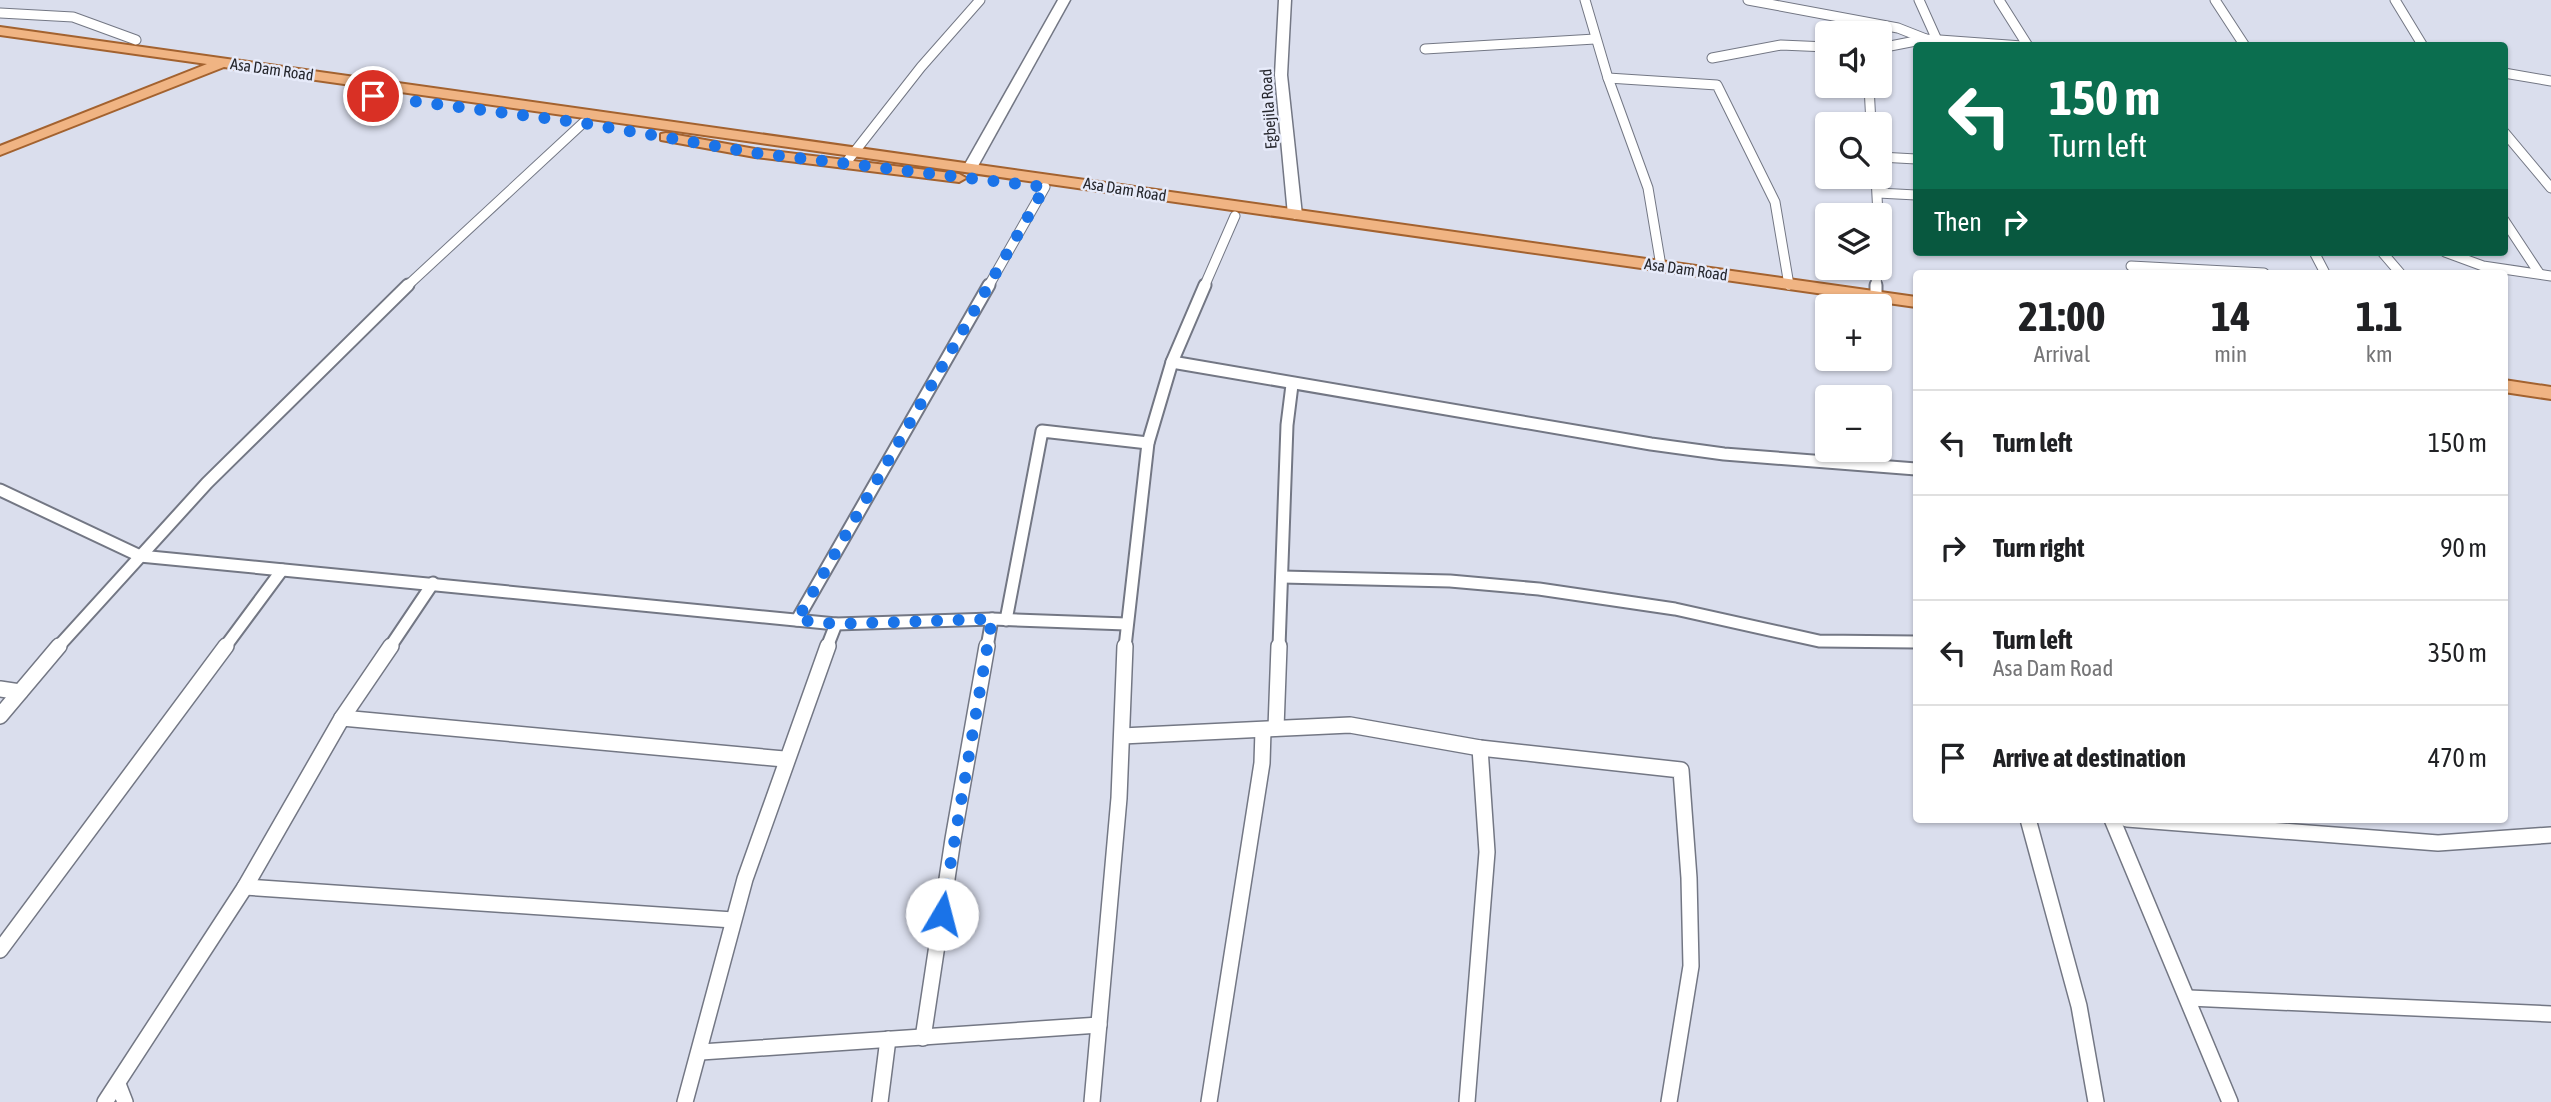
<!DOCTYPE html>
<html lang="en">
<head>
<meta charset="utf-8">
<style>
	body { margin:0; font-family:"Asap Condensed",sans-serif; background:#f2f2f2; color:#202124; height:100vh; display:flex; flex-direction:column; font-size:26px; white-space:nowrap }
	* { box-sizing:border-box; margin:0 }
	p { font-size:23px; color:#757577 }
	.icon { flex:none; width:38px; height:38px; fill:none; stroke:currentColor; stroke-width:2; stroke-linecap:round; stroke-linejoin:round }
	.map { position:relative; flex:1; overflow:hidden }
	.details { position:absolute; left:1913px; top:270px; width:595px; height:553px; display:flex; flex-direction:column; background:#fff; border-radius:7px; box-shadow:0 2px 5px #0004 }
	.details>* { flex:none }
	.hud { position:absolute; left:1913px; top:42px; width:595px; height:214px; border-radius:7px; box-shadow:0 2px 5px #0004; background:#0b6e4f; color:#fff; overflow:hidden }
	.controls { position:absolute; left:1815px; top:21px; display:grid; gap:14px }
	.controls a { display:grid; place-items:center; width:77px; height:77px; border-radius:7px; background:#fff; box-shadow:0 2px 5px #0004; font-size:35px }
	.pin { position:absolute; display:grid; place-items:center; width:60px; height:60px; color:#fff; margin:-30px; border:4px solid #fff; border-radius:50%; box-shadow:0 2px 7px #0007 }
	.me { position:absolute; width:77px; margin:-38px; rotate:8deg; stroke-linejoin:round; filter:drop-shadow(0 0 5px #0008) }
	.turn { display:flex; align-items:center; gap:24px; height:147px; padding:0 21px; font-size:32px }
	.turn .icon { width:91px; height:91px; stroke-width:2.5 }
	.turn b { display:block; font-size:49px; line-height:60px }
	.then { display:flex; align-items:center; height:66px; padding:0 21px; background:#0003; gap:14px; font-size:26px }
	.eta { display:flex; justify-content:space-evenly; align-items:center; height:119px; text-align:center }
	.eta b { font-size:42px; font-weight:700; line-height:49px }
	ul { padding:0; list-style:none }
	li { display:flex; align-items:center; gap:21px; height:105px; padding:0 21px; border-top:2px solid #e0e0e0 }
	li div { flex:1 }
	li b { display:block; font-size:26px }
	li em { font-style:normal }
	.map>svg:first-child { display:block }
</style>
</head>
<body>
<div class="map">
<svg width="2551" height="1102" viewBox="0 0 2551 1102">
	<rect width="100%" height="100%" fill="#dadeed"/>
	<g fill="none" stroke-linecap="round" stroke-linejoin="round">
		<g stroke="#737784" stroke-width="11">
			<g id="street-far2">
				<path d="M1585,0l23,78 40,110 13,78"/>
				<path d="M1748,0l150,28 28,11 96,7"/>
				<path d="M1919,0l18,40"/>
				<path d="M1999,0l29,46"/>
				<path d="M2215,0l30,46"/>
				<path d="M2395,0l28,46"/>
				<path d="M0,13l73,4 63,23"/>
				<path d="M1880,48l46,-9"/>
				<path d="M1425,49l170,-10"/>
				<path d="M1712,58l69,-13 46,2"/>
				<path d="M2504,73l47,8"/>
				<path d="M1608,78l109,7 58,117 14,83"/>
				<path d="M1869,86l2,38"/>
				<path d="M2504,132l47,56"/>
				<path d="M1880,157l36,2"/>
				<path d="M845,164l76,-97 59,-67"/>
				<path d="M1876,177l2,38"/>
				<path d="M1878,193l38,2"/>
				<path d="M2504,220l35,53"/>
				<path d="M2314,252l11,21"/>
				<path d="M2382,252l18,21"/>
				<path d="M2445,252l38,14 68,10"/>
				<path d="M2131,266l133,7"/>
				<path d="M406,287l177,-164"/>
				<path d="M988,287l57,-100"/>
				<path d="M1204,287l31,-71"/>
				<path d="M1876,287l1,-19"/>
			</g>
		</g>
		<g stroke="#737784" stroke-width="15">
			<g id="street-far1">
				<path d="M1876,296v-11"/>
				<path d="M1172,362l479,82 73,10 192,15"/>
				<path d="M0,490l140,66 696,68 156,-5 134,5"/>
				<path d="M1282,577l168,4 89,8 136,20 144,32 97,1"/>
				<path d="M797,620l192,-335"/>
				<path d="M1006,620l36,-189 106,12"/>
				<path d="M58,647l149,-164 201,-198"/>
				<path d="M225,647l57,-77"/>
				<path d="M390,647l43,-64"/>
				<path d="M827,647l9,-23"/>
				<path d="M987,647l5,-28"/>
				<path d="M1125,647l23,-204 24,-81 33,-77"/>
				<path d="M1279,647l8,-222 5,-40"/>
			</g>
		</g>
		<g stroke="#737784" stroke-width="18">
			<g id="street">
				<path d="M0,689l20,3"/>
				<path d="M0,716l59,-70"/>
				<path d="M342,718l442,41"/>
				<path d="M1276,728l3,-82"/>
				<path d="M1122,736l228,-11 130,23 201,22 8,108 2,88 -22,136"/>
				<path d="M2028,819l51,187 17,96"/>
				<path d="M2112,819l118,283"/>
				<path d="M2127,819l311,24 113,-8"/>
				<path d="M245,887l488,33"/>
				<path d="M0,950l226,-304"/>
				<path d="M2189,998l362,16"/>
				<path d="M923,1038l30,-199 34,-193"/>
				<path d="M701,1052l398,-27"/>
				<path d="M118,1084l7,18"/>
				<path d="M105,1102l140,-215 97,-169 49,-72"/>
				<path d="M685,1102l60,-223 83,-233"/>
				<path d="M880,1102l8,-63"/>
				<path d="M1092,1102l27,-304 6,-152"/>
				<path d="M1209,1102l53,-339 1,-33"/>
				<path d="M1467,1102l20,-250 -7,-104"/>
			</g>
		</g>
		<g stroke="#737784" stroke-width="3">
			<g id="secondary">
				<path d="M1058,0h12l-92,166 -7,4 -5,-1 -2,-3z"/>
				<path d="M1279,0h12l-4,75 15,140 -7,4 -7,-4 -13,-140z"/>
			</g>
		</g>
		<g stroke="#a3622f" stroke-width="4">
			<g id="primary">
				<path d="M0,27l1916,270v10l-1692,-240 -224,88v-9l207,-82 -207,-29z"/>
				<path d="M666,133l89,16 204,25 7,4 -7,4 -204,-25 -94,-17v-6z"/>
				<path d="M2504,380l47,7v12l-47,-7z"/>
			</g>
		</g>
		<use href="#street-far2" stroke="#fff" stroke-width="9"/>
		<use href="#street-far1" stroke="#fff" stroke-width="11"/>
		<use href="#street" stroke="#fff" stroke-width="15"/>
		<use href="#secondary" fill="#fff" fill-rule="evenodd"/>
		<use href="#primary" fill="#f0b483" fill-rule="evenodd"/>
	</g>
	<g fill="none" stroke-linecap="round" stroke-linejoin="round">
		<path stroke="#1a73e8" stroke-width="12" stroke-dasharray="0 21.6" d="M373,96l210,27 172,30 290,34 -248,433 39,4 156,-5 -50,295"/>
	</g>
	<g text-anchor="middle" stroke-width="5" stroke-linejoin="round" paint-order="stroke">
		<g font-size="16" fill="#26272d" stroke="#e7ebfa">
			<text transform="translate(272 69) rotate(8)" y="6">Asa Dam Road</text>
			<text transform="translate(1268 109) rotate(-94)" y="6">Egbejila Road</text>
			<text transform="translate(1125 189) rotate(9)" y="6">Asa Dam Road</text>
			<text transform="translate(1686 269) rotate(8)" y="6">Asa Dam Road</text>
		</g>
	</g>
</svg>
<div class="controls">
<a><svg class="icon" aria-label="sound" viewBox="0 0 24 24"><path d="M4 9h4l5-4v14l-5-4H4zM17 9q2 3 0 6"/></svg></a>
<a><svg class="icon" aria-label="search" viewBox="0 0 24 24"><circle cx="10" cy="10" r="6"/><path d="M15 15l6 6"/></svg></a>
<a><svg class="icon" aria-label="layers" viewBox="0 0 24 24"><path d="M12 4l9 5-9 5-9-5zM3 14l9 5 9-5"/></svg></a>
<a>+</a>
<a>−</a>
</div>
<div class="pin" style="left:373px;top:96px;background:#d93025"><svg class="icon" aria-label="arrive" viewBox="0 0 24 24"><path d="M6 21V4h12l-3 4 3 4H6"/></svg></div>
<svg class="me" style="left:942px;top:914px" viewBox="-20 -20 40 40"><circle r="19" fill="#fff"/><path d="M0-13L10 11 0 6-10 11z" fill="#1a73e8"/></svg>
<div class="hud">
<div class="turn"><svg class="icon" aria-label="left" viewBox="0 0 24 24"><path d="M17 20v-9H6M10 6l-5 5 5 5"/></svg><div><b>150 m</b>Turn left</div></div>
<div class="then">Then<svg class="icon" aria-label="right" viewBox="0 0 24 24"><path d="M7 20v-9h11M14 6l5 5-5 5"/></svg></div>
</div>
<section class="details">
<div class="eta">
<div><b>21:00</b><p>Arrival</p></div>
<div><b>14</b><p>min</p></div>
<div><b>1.1</b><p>km</p></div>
</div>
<ul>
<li><svg class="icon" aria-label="left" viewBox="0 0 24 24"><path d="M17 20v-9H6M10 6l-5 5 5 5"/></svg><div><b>Turn left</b></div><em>150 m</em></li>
<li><svg class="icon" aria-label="right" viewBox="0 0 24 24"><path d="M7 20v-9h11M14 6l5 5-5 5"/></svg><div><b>Turn right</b></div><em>90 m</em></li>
<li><svg class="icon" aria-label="left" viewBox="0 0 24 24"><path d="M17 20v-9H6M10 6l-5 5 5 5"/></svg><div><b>Turn left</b><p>Asa Dam Road</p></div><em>350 m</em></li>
<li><svg class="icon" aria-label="arrive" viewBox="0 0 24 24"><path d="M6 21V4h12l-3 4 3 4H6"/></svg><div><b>Arrive at destination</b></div><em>470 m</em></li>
</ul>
</section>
</div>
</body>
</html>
